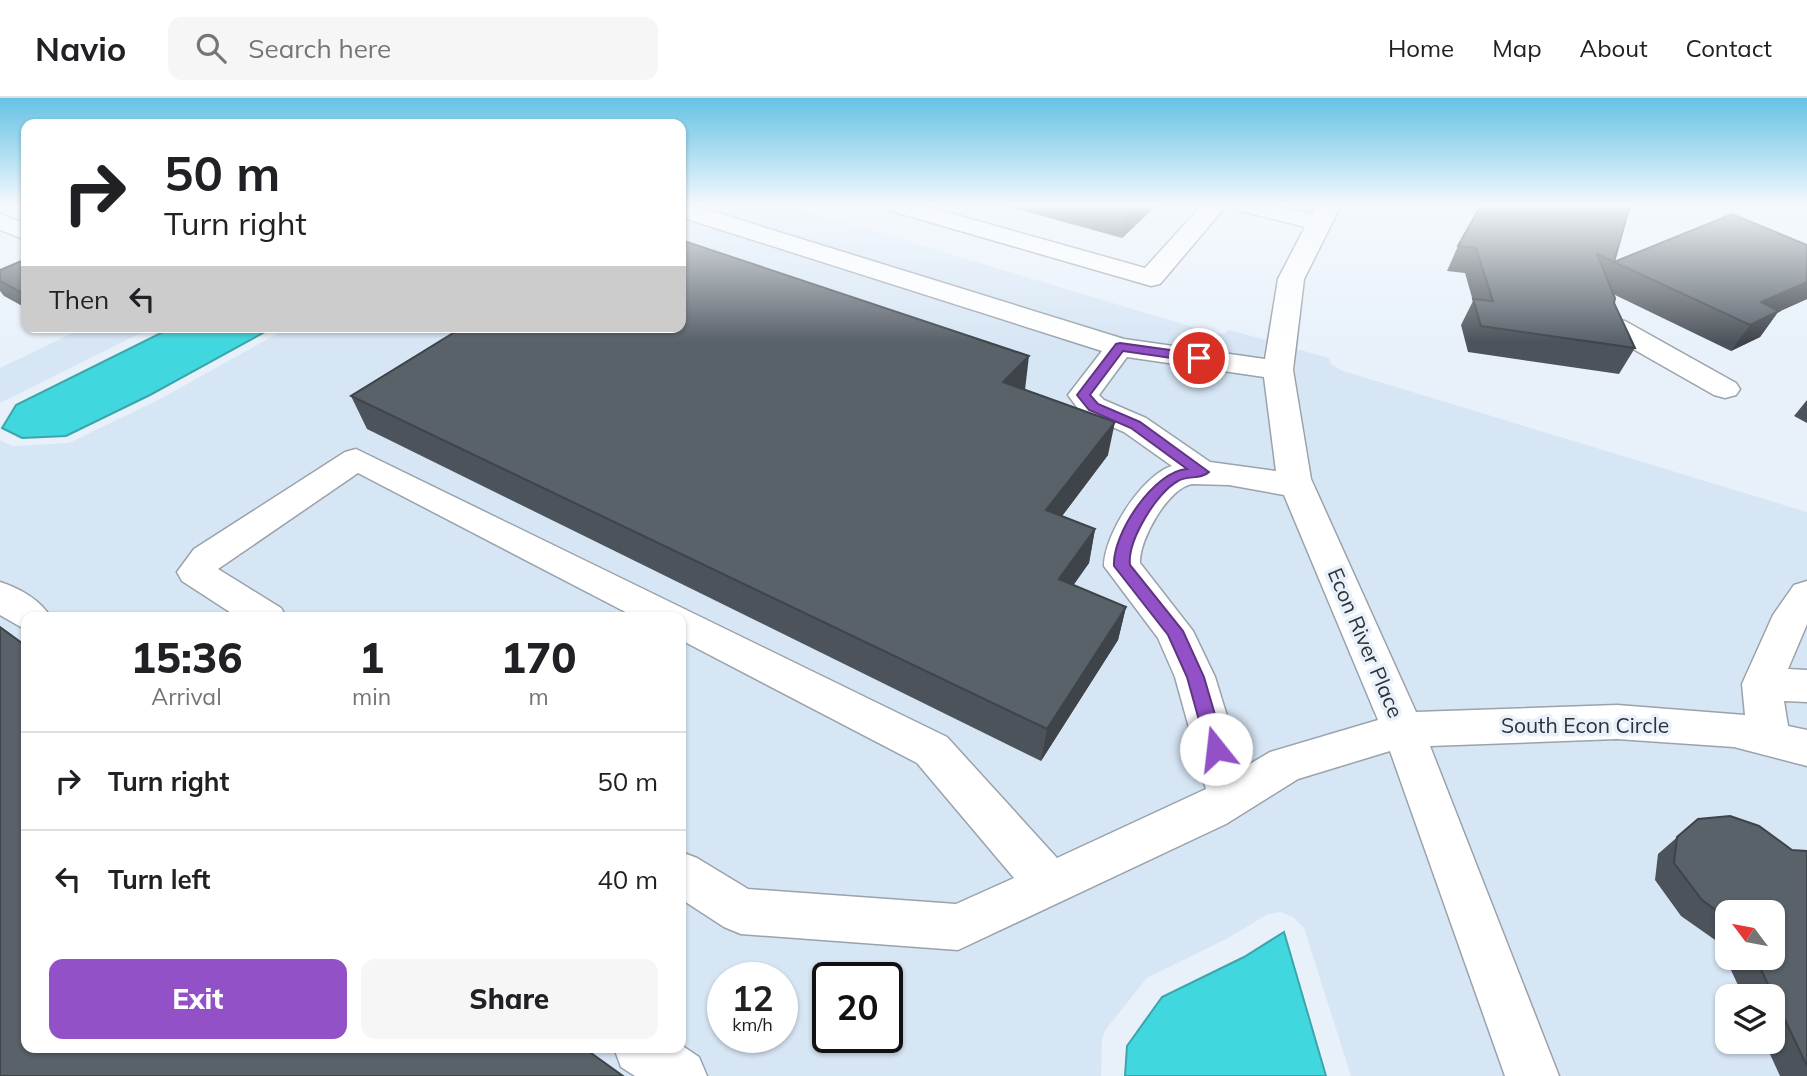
<!DOCTYPE html>
<html lang="en">
<head>
<meta charset="utf-8">
<style>
	body { margin:0; font-family:Mulish,sans-serif; background:#f6f6f6; color:#202124; height:100vh; display:flex; flex-direction:column; font-size:26px; white-space:nowrap }
	* { box-sizing:border-box; margin:0 }
	p { font-size:23px; color:#757577 }
	.icon { flex:none; width:38px; height:38px; fill:none; stroke:currentColor; stroke-width:2; stroke-linecap:round; stroke-linejoin:round }
	.map { position:relative; flex:1; overflow:hidden }
	.details { position:absolute; left:21px; top:514px; width:665px; height:441px; display:flex; flex-direction:column; background:#fff; border-radius:14px; box-shadow:0 2px 5px #0004 }
	.details>* { flex:none }
	.top-card { position:absolute; left:21px; top:21px; width:665px; height:214px; border-radius:14px; box-shadow:0 2px 5px #0004; background:#fff; color:#202124; overflow:hidden }
	.needle { width:46px; rotate:302deg }
	.buttons { position:absolute; left:1715px; top:802px; display:grid; gap:14px }
	.buttons a { display:grid; place-items:center; width:70px; height:70px; border-radius:14px; background:#fff; box-shadow:0 2px 5px #0004; font-size:35px }
	.speed { position:absolute; left:707px; top:864px; display:flex; gap:14px; font-size:35px; font-weight:700; text-align:center }
	.speed>* { display:grid; place-content:center; width:91px; height:91px; border-radius:50%; background:#fff; box-shadow:0 2px 5px #0004; line-height:1 }
	.speed small { font-size:18px; font-weight:400 }
	.speed .limit { border:4px solid #111; border-radius:10px; background:#fff; color:#111 }
	.pin { position:absolute; display:grid; place-items:center; width:60px; height:60px; color:#fff; margin:-30px; border:4px solid #fff; border-radius:50%; box-shadow:0 2px 7px #0007 }
	.me { position:absolute; width:77px; margin:-38px; rotate:344deg; stroke-linejoin:round; filter:drop-shadow(0 0 5px #0008) }
	.turn { display:flex; align-items:center; gap:24px; height:147px; padding:0 28px; font-size:32px }
	.turn .icon { width:91px; height:91px; stroke-width:2.5 }
	.turn b { display:block; font-size:49px; line-height:60px }
	.then { display:flex; align-items:center; height:66px; padding:0 28px; background:#0003; gap:14px; font-size:26px }
	.eta { display:flex; justify-content:space-evenly; align-items:center; height:119px; text-align:center }
	.eta b { font-size:42px; font-weight:800; line-height:49px }
	.cta { display:flex; gap:14px; margin-top:auto; padding:14px 28px }
	.cta a { flex:1; height:80px; border-radius:14px; background:#9251c6; color:#fff; font-size:28px; font-weight:800; line-height:80px; text-align:center }
	.cta a+a { background:#f6f6f6; color:#202124 }
	ul { padding:0; list-style:none }
	li { display:flex; align-items:center; gap:21px; height:98px; padding:0 28px; border-top:2px solid #e0e0e0 }
	li div { flex:1 }
	li b { display:block; font-size:26px }
	li em { font-style:normal }
	header { display:flex; align-items:center; gap:42px; box-sizing:border-box; height:98px; padding:0 35px; background:#fff; border-bottom:2px solid #e0e0e0 }
	header strong { font-size:33px }
	nav { display:flex; gap:38px; margin-inline-start:auto; font-size:24px }
	.search { width:490px; height:63px; background:#f6f6f6; display:flex; align-items:center; gap:18px; box-sizing:border-box; padding:0 24px; border-radius:14px; color:#757577; font-size:26px }
	.map>svg:first-child { display:block }
</style>
</head>
<body>
<header>
<strong>Navio</strong>
<div class="search"><svg class="icon" aria-label="search" viewBox="0 0 24 24"><circle cx="10" cy="10" r="6"/><path d="M15 15l6 6"/></svg>Search here</div>
<nav><a>Home</a><a>Map</a><a>About</a><a>Contact</a></nav>
</header>
<div class="map">
<svg width="1807" height="978" viewBox="0 0 1807 978">
	<rect width="100%" height="100%" fill="#e8f1fa"/>
	<g fill="#d7e6f5" fill-rule="evenodd">
		<path d="M681,107h106l425,128 12,1 5,-4 37,10 -4,26 15,112 98,236 -3,1 9,15 123,346h-153l-47,-148 -11,-11 -13,-5 -12,2 -40,24 -81,40 -41,51 -4,10 -1,37h-1101v-636l13,6 56,-3 89,-43 131,-73h392zM26,520h655v430h-655zM723,880h59v60h-59zM828,880h59v60h-59z"/>
		<path d="M85,229h68l-153,76v-35z"/>
		<path d="M1297,251l32,9 1,5 10,7 467,142v222l-99,-22 -101,-7 -190,7 -104,-231 -18,-109z"/>
		<path d="M1630,641l113,8 64,16v313h-247l-128,-329zM1727,814h46v45h-46zM1727,898h46v45h-46z"/>
	</g>
	<g fill="#41d7de" stroke="#3ba5ab" stroke-width="2">
		<path d="M173,229h101l-124,68 -84,41 -44,2 -20,-10 14,-23z"/>
		<path d="M1284,834l42,144h-201l2,-30 35,-49 82,-40z"/>
	</g>
	<g fill="none" stroke-linecap="round" stroke-linejoin="round">
		<g stroke="#9aa2aa" stroke-width="3">
			<g id="minor">
				<path d="M681,107h11l432,134 141,20 13,-80 27,-52 -68,-17 -4,-5h39l40,9 5,-9h24l-37,74 -11,91 18,109 105,233 201,-7 128,10 -3,-31 31,-69 21,-30 13,-4v43l-19,45 19,1v32l-23,-1 4,25 19,4v36l-73,-19 -117,-8 -187,7 129,330h-54l-115,-325 -92,28 -72,45 -268,126 -217,-16 -17,-7 -43,-28v-47l16,6 51,31 208,15 58,-26 -97,-115 -236,-123v-22h-44l-279,-145 -140,96 63,39 6,10h-48l-57,-37 -5,-9 17,-23 151,-97 11,-3 591,288 110,121 149,-69 -31,-112 -17,-39 -54,-72c0,-31 38,-91 68,-100l-48,-34 -42,-18 -14,-19 34,-44 -421,-134zM1127,259l137,20 12,94 -66,-9 -64,-44 -42,-18 -5,-5zM1192,386l37,1 55,10 94,225 -108,32 -27,16 -28,-91 -22,-46 -53,-68c-1,-23 28,-75 52,-79z"/>
				<path d="M884,107h37l224,63 57,-63h25l-67,79 -9,2 -263,-76z"/>
				<path d="M0,116l26,10v16l-26,-10z"/>
				<path d="M1615,221l10,2 111,62 4,6 -4,6 -11,3 -11,-3 -109,-62 -4,-6 4,-6z"/>
				<path d="M0,484c19,6 41,18 51,36h-25v12l-26,-15z"/>
				<path d="M681,947l18,12 8,19h-72l-14,-9 -7,-19h67z"/>
			</g>
		</g>
		<use href="#minor" fill="#fff" fill-rule="evenodd"/>
	</g>
	<g fill="#4d535a" fill-rule="evenodd">
		<path d="M1002,107h155l-35,33z"/>
		<path d="M1481,107l133,57 193,-17v54l-29,13 -18,25 -29,14 -118,-57 1,9 21,45 -16,26 -151,-22 -7,-27 12,-24 -8,-28 -18,-2 11,-25z"/>
		<path d="M26,161v49l-22,-12 -4,-5v-21z"/>
		<path d="M1025,292l83,65 -46,61 33,13 -6,34 -16,22 53,22 -8,33 -77,121 -674,-332 -16,-33z"/>
		<path d="M1807,302v23l-13,-7z"/>
		<path d="M1698,721l94,31 15,1v225h-27l-16,-35h9v-45h-30l-25,-54 -37,-26 -26,-36 3,-26zM1727,814l46,45h-46z"/>
	</g>
	<g fill="#3e444a">
		<path d="M1134,107h23l-35,33 5,-27z"/>
		<path d="M1807,184v17l-29,13 -18,25 -29,14 19,-26 11,-23z"/>
		<path d="M1029,258l-4,34 -22,-8z"/>
		<path d="M1115,324l-7,33 -67,89 5,-34z"/>
		<path d="M1095,431l-6,34 -35,50 5,-34z"/>
		<path d="M1126,509l-8,33 -77,121 6,-32z"/>
	</g>
	<g fill="#596169" stroke="#3e444a" stroke-width="2">
		<path d="M1105,107h29l-7,6z"/>
		<path d="M1481,107h149l-16,57 118,-48 75,31v37l-46,20 18,9 -29,14 -153,-71 18,44 -1,5 21,45 -154,-22 -8,-27 20,2 -17,-53 -18,-2z"/>
		<path d="M681,142l348,116 -26,26 112,40 -69,88 49,19 -36,50 67,28 -79,122 -696,-333 112,-69h218z"/>
		<path d="M26,161v32l-4,2 -22,-12v-11z"/>
		<path d="M0,529l26,19v402h558l39,28h-623z"/>
		<path d="M1730,718l29,10 33,24 15,1v215l-52,-109h18v-45h-46v6l-25,-18 -28,-37 3,-26 21,-18z"/>
	</g>
	<linearGradient id="sky" x2="0" y2="1"><stop stop-color="#65c2e4"/><stop offset="0.44" stop-color="#f5f9fd"/><stop offset="1" stop-color="#f5f9fd" stop-opacity="0"/></linearGradient>
	<rect width="1807" height="244" fill="url(#sky)"/>
	<path fill="#9251c6" stroke="#5f3581" stroke-width="2" d="M1120,245l79,11 7,4 -7,4 -76,-11 -33,44 8,9 42,18 69,50c-8,8 -21,3 -31,9 -21,11 -51,60 -48,84l53,66 21,46 21,72 -9,8 -9,-8 -20,-72 -19,-42 -54,-69c-2,-32 40,-95 73,-97l-56,-41 -42,-18 -12,-15 39,-51z"/>
	<g text-anchor="middle" stroke-width="7" stroke-linejoin="round" paint-order="stroke">
		<g font-size="21" fill="#2e3135" stroke="#e8f1fa">
			<text transform="translate(1365 545) rotate(67)" y="7">Econ River Place</text>
			<text x="1585" y="635">South Econ Circle</text>
		</g>
	</g>
</svg>
<div class="buttons">
<a><svg class="needle" viewBox="-14 -14 28 28"><path d="M0-13l5 13h-10z" fill="#e53935"/><path d="M0 13l5-13h-10z" fill="#757577"/></svg></a>
<a><svg class="icon" aria-label="layers" viewBox="0 0 24 24"><path d="M12 4l9 5-9 5-9-5zM3 14l9 5 9-5"/></svg></a>
</div>
<div class="speed"><div>12<small>km/h</small></div><div class="limit">20</div></div>
<div class="pin" style="left:1199px;top:260px;background:#d93025"><svg class="icon" aria-label="arrive" viewBox="0 0 24 24"><path d="M6 21V4h12l-3 4 3 4H6"/></svg></div>
<svg class="me" style="left:1216px;top:651px" viewBox="-20 -20 40 40"><circle r="19" fill="#fff"/><path d="M0-13L10 11 0 6-10 11z" fill="#9251c6"/></svg>
<div class="top-card">
<div class="turn"><svg class="icon" aria-label="right" viewBox="0 0 24 24"><path d="M7 20v-9h11M14 6l5 5-5 5"/></svg><div><b>50 m</b>Turn right</div></div>
<div class="then">Then<svg class="icon" aria-label="left" viewBox="0 0 24 24"><path d="M17 20v-9H6M10 6l-5 5 5 5"/></svg></div>
</div>
<section class="details">
<div class="eta">
<div><b>15:36</b><p>Arrival</p></div>
<div><b>1</b><p>min</p></div>
<div><b>170</b><p>m</p></div>
</div>
<ul>
<li><svg class="icon" aria-label="right" viewBox="0 0 24 24"><path d="M7 20v-9h11M14 6l5 5-5 5"/></svg><div><b>Turn right</b></div><em>50 m</em></li>
<li><svg class="icon" aria-label="left" viewBox="0 0 24 24"><path d="M17 20v-9H6M10 6l-5 5 5 5"/></svg><div><b>Turn left</b></div><em>40 m</em></li>
</ul>
<div class="cta"><a>Exit</a><a>Share</a></div>
</section>
</div>
</body>
</html>
